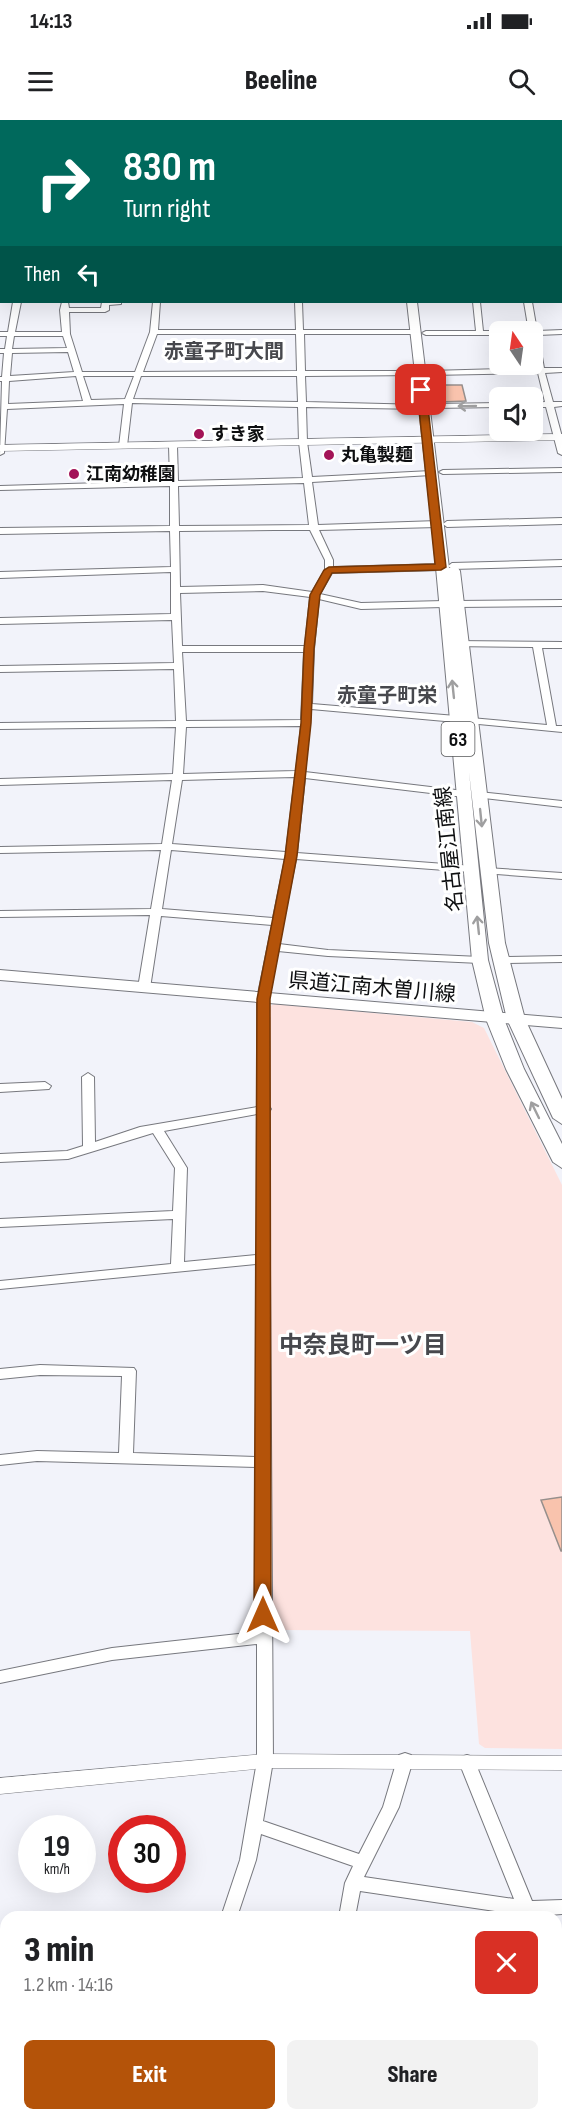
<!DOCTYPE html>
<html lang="en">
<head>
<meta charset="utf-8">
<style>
	body { margin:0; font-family:"Sofia Sans Condensed","Noto Sans JP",sans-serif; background:#f2f2f2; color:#202124; height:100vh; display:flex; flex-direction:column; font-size:22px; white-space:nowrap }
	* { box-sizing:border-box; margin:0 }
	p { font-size:20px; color:#757577 }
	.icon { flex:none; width:33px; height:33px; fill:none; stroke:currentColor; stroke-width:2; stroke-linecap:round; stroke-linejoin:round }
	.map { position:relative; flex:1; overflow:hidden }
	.panel { position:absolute; left:0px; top:1791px; width:562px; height:210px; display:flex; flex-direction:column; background:#fff; border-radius:18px 18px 0 0; box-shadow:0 6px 24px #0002 }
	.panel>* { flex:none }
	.hud { position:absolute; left:0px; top:0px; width:562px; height:183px; box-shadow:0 6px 24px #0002; background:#00695c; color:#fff; overflow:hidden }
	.needle { width:39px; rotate:347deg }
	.tools { position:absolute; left:489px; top:201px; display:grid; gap:12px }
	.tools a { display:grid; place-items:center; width:54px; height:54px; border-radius:9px; background:#fff; box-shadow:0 6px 24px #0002; font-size:30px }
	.speed { position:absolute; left:18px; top:1695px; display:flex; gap:12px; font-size:30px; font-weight:700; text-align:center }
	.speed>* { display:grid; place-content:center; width:78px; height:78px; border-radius:50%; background:#fff; box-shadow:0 6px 24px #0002; line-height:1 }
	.speed small { font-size:15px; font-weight:400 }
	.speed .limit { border:9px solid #d22; background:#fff; color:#111 }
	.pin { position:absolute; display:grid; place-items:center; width:51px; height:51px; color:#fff; margin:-26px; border-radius:12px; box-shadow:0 3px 9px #0006 }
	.me { position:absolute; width:66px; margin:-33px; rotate:0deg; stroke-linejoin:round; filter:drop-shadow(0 0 4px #0008) }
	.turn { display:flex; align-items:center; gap:21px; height:126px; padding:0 24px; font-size:27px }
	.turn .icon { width:78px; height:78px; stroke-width:2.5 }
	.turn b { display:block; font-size:42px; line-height:51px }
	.then { display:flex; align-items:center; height:57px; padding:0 24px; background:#0003; gap:12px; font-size:22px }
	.round { display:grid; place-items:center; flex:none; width:63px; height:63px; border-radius:9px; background:#f2f2f2 }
	.headline { display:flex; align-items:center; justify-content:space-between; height:102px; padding:0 24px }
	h1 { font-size:36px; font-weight:800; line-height:45px }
	.primary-button { display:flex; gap:12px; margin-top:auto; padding:12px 24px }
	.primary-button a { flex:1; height:69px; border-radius:9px; background:#b45309; color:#fff; font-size:24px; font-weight:800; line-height:69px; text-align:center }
	.primary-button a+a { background:#f2f2f2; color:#202124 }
	.status { display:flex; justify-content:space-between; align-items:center; height:42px; padding:0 30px; background:#fff; direction:ltr }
	.status svg { height:16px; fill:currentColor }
	header { display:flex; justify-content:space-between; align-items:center; height:78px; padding:0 24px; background:#fff; font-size:27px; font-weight:800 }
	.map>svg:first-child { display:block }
</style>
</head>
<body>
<div class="status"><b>14:13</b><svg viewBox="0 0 49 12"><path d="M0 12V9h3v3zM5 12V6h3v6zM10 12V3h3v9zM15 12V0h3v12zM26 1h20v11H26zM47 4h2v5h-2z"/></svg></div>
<header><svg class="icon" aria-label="menu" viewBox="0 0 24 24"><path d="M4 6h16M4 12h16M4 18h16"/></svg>Beeline<svg class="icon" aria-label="search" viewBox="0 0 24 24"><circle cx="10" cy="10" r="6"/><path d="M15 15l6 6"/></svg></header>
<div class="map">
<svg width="562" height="2001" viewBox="0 0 562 2001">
	<rect width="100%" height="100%" fill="#f2f3fa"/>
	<path fill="#fde2df" d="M274,884l198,18 12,6 78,157v564l-77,-1 -6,-4 -9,-113 -193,-1 -7,-6 -3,-616z"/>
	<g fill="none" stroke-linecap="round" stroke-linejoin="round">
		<path stroke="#96bdf7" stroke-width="6" d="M556,1854l6,14"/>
		<path fill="#96bdf7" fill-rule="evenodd" d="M0,0h13l-11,2v3z"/>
	</g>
	<g fill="#f9c3ad" stroke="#968f8c" stroke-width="1.5">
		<path d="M437,265h25l4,16 -25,1z"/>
		<path d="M562,1377v54h-1l-20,-51z"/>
	</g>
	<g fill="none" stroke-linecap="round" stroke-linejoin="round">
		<g stroke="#77787e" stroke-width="2">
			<g id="minor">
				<path d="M8,0h6l-8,2z"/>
				<path d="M237,0l17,2h-15z"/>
				<path d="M274,0h6l-8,2z"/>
				<rect x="350" y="0" width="6" height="2"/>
				<path d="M512,0h6l1,2h-6z"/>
				<path d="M2,6v4l-2,1v-4z"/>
				<rect x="561" y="9" width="1" height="4"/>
				<rect x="0" y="26" width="2" height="4"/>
				<rect x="561" y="35" width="1" height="4"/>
				<rect x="0" y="47" width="2" height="4"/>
				<rect x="561" y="77" width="1" height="4"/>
				<rect x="561" y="133" width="1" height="4"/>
				<rect x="0" y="145" width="2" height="4"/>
				<rect x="0" y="172" width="2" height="4"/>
				<path d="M13,182h8l-6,30h47l-2,-22 2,-8h6l1,6h32l1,-6h19v2l-12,1v5l-4,2h-36l1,22 12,38h53l15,-40 3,-30h7l-2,28h138l-1,-28h7l1,28h111l4,2 -4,2h-110l1,37h115l4,2 -4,2 -115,1 1,26 117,3 4,2 -4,2 -117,-2 1,35 5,35 119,-6 4,2 -4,2 -119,7 6,43 120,-4 4,3 -4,3 -119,3 14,30v7l108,-3 4,3 -4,3 -109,3 -12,21 41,9 83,-2 4,3 -4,3 -83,2 -42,-10 -5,50 -2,55 144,12 5,3 -5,3 -145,-13 -6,63 159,19 5,3 -5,3 -159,-19 -8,75 175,13 5,3 -5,3 -176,-13 -17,85 49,6 152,7 6,3 -6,3 -152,-7 -50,-5 -9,48v107l2,3 -2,3 4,649 -10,60 96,33 24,-47 14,-47 2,-5 6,-2 6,2 2,5 -14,47 -35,70 150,22 -55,-137 2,-5 6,-2 6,2 2,5 57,139 30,-1v14l-40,3 -1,-2 -161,-24 -5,26h-16l6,-34 8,-17 -92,-32 -5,26 -19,57h-16l19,-57 17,-99v-117l-145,16 -112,23v-12l112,-23 145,-16v-165l-220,-6 -37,4v-10l37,-4 82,2 3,-77 -82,-1 -40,4v-10l40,-4 94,3 2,3 -3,82 124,4v-193l-257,25v-8l171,-17 2,-45 -173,8v-8l173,-8 2,-43 -22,-35 -85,26 -68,3v-8l67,-3 16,-5 -1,-69 6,-4 6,4 1,65 45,-15 117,-20v-108l15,-74 -111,-9 -11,72 -6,3 -6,-3 12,-73 -150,2v-6l151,-2 10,-59 -161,3v-6l162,-3 10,-64 -172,5v-6l173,-5 3,-47 -176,2v-6l176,-2 -2,-52 -174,3v-6l174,-3 -2,-43 -172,4v-6l171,-4v-42l-171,6v-6l171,-5 -1,-36 -170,3v-6l170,-2v-40l-170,4v-4l170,-5 -1,-35 4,-2 4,2 1,35 125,-3 -4,-36 -1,-35 -166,-4 -5,43 -4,2 -4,-2 5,-42 -117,5 -3,44 -4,2 2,-74h-2v-4h2l2,-24h-4v-4h5l2,-13h-7v-4h8zM157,214h139l1,37 -154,1zM14,216h49l4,12 -55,1zM68,232l6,20 -64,4 2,-23zM76,256l7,25 -75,3 1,-23zM83,256h51l-9,23 -34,1zM141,256h156l1,26 -165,-3zM304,363l5,42 -130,1 -1,-40zM274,410h36l15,30v10l-13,22 -49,-7 -83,2 -1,-56zM263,471l47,6 -5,49h-123l-2,-53zM182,532h122l-3,68 -115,1zM301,606l-5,45 -113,3 3,-47zM295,657l-9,75 -114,-8 10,-64zM171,730l114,9 -12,59 -111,-9zM257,994v141l-73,7 3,-94 -23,-37z"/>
				<path d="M473,182h7l3,29h20l-3,1v3h-74l-4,-2 4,-2h50z"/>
				<path d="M524,182h8l5,29 25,-1v4l-24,1 6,33h18v4l-17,1 8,29h9v4l-8,1 8,30v18l-4,-2 -12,-46h-14v-4l13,-1 -7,-29 -108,2 -4,-2 4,-2 107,-3 -5,-23v-13h-3z"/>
				<path d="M500,283v4l-66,1 -4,-2 4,-2z"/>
				<path d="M562,348v4l-119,2 -4,-2 4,-2z"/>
				<path d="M562,398v6l-115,3 -4,-3 4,-3z"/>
				<path d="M562,440v6l-110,3 -4,-3 4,-3z"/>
				<path d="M562,480v6l-105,1 -4,-3 4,-3z"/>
				<path d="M453,521l109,1v6h-20l14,78h6v6l-94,-9 -2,-2 5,-3 76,7 -14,-78 -83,-1 -2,-2z"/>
				<path d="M479,672l83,9v6l-87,-10v-4z"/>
				<path d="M487,748l75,5v6l-79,-6 -1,-2 1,-2z"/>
				<path d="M562,836v6l-61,1 -6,-3 6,-3z"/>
				<path d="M45,962l6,4 -2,3 -49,3v-8z"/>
				<path d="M0,1844l6,2v16l-6,-2z"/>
				<path d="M556,1865l6,2v45l-6,-1v-16h2h-2z"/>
				<rect x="556" y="1956" width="6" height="16"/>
				<path d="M209,1995h18l1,6h-18z"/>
				<path d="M327,1995h18l-1,6h-18z"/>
			</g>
		</g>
		<g stroke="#77787e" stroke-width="1">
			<g id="tertiary">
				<rect x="0" y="115" width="2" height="4"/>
				<path d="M562,314v6l-562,11v-6z"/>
				<path d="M265,1634l297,2v14l-297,-2 -265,26v-16z"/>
			</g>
		</g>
		<g stroke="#77787e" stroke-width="2">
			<g id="secondary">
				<rect x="167" y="0" width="8" height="2"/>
				<path d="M2,101v6l-2,1v-6z"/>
				<rect x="561" y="101" width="1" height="6"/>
				<path d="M0,850l562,48v10l-562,-48z"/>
			</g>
		</g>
		<g stroke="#77787e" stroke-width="2">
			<g id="primary">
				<path d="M401,0h10l-10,2z"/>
				<path d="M407,182h10l32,266h9l2,3 45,372 20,76 37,80v25l-9,-6 -46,-99 -18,-76 -20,-171 19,188 16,59 20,50 38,75v24l-9,-6 -47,-93 -20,-50 -14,-59 -40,-436z"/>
			</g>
		</g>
		<use href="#minor" fill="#fff" fill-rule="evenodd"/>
		<use href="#tertiary" fill="#fff" fill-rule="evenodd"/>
		<use href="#secondary" fill="#fff" fill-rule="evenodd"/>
		<use href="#primary" fill="#fff" fill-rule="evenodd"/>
	</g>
	<defs><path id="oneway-shaft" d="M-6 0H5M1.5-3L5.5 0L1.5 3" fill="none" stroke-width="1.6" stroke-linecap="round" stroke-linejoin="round" transform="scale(1.5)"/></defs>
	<g stroke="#9f9fa0">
		<use href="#oneway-shaft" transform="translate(467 286) rotate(179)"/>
		<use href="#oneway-shaft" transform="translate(453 569) rotate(-96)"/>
		<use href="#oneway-shaft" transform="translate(481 698) rotate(84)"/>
		<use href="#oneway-shaft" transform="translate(478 805) rotate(-96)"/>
		<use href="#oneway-shaft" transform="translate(535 990) rotate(-116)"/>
	</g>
	<path fill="#b45309" stroke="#753606" stroke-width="1.5" d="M421,268l5,2 20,177 -5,3 -109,3 -12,22 -6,54 -3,74 -14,133 -27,143 1,616 -2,5h-12l-3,-5 3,-616 28,-143 16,-133 3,-74 6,-54 14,-25 5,-3 106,-3 -18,-174z"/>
	<g fill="#a31357" stroke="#fff" stroke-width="2">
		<circle cx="199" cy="314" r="6"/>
		<circle cx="329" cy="335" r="6"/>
		<circle cx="74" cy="354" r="6"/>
	</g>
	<g text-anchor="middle" stroke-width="6" stroke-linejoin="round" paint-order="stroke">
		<g font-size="18" font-weight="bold" fill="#0e0f11" stroke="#fff" text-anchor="start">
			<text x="211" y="320">すき家</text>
			<text x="341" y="341">丸亀製麺</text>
			<text x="86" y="360">江南幼稚園</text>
		</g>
		<g font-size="20" font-weight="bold" fill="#47484d" stroke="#fff">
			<text x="224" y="238">赤童子町大間</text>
			<text x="387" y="582">赤童子町栄</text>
		</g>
		<rect fill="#fff" stroke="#565758" stroke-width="1.5" x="441.5" y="602" width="33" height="34" rx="4.5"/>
		<g font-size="20" font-weight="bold" fill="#0e0f11">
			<text x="458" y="626">63</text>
		</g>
		<g font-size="21" fill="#0e0f11" stroke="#fff">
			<text transform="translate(449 729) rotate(-96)" y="7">名古屋江南線</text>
			<text transform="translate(372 867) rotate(5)" y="7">県道江南木曽川線</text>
		</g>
		<g font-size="24" font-weight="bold" fill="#47484d" stroke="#fff">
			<text x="363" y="1233">中奈良町一ツ目</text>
		</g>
	</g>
</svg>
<div class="tools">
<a><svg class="needle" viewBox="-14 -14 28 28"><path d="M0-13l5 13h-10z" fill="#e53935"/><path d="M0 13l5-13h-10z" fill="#757577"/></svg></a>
<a><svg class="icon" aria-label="sound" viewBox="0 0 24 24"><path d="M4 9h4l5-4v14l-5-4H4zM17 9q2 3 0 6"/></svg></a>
</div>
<div class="speed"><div>19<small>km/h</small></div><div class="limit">30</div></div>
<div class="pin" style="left:421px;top:270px;background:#d93025"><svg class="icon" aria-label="arrive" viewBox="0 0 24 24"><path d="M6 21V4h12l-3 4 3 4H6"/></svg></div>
<svg class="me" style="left:263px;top:1495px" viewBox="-20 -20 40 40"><path d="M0-17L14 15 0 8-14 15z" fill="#b45309" stroke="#fff" stroke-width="4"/></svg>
<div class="hud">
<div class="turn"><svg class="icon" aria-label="right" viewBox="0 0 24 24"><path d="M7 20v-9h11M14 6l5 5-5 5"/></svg><div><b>830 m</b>Turn right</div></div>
<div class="then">Then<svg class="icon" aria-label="left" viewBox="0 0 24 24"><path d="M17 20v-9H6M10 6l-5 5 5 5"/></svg></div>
</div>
<section class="panel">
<div class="headline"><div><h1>3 min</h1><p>1.2 km · 14:16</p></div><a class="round" style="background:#d93025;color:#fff"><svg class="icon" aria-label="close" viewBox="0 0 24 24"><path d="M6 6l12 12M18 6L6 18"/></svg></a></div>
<div class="primary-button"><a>Exit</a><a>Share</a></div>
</section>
</div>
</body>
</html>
